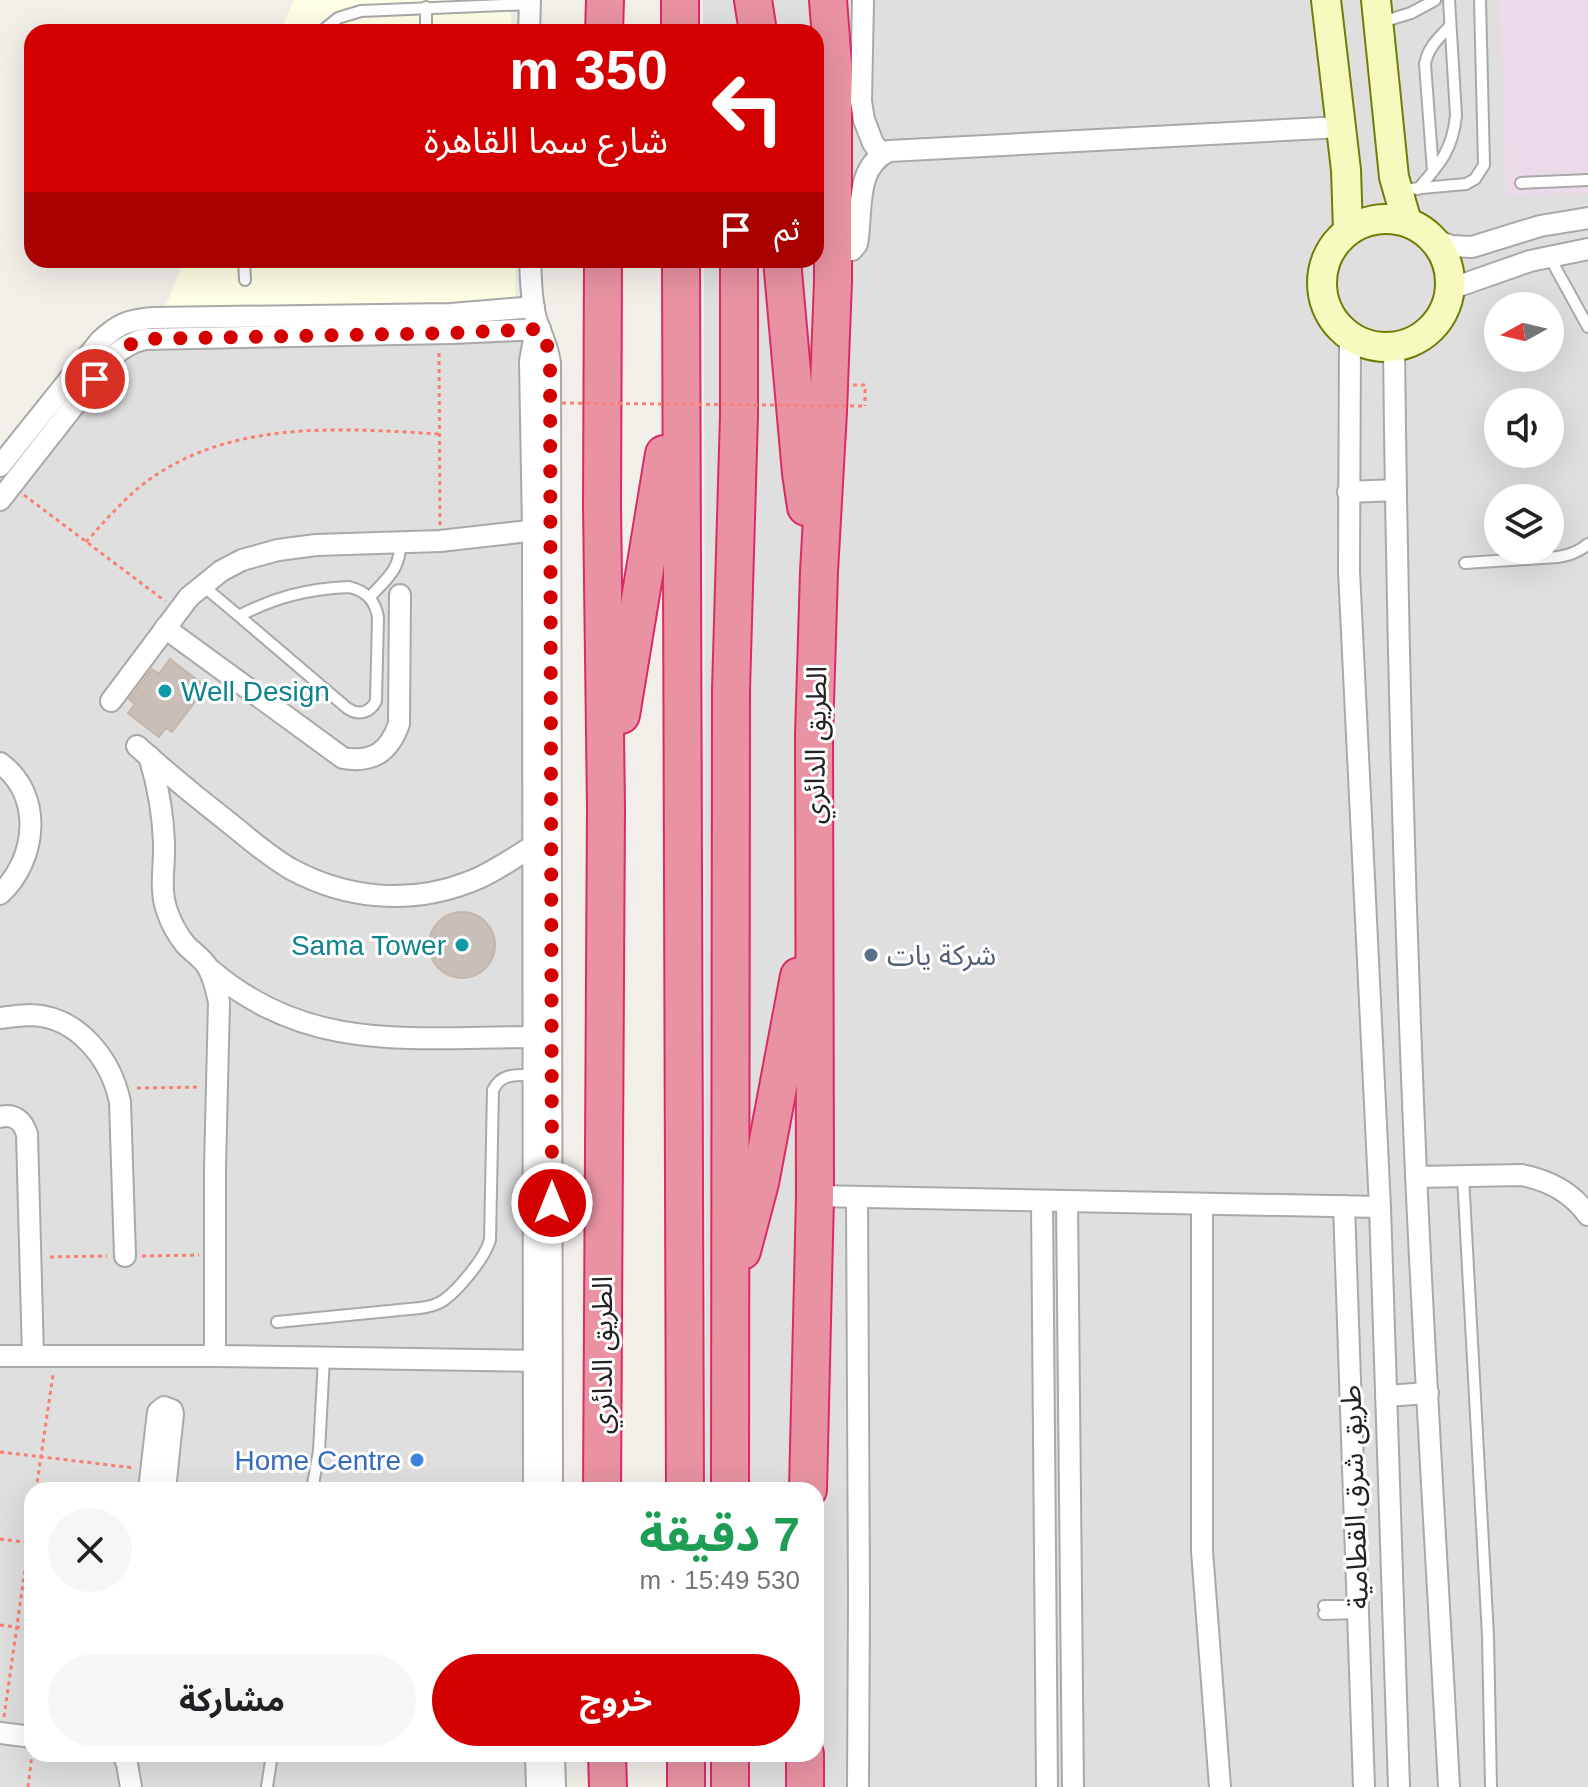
<!DOCTYPE html>
<html lang="ar">
<head>
<meta charset="utf-8">
<style>
	body { margin:0; font-family:Arial,"Noto Sans Arabic",sans-serif; background:#f6f6f6; color:#202124; direction:rtl; height:100vh; display:flex; flex-direction:column; font-size:30px; white-space:nowrap }
	* { box-sizing:border-box; margin:0 }
	p { font-size:26px; color:#757577 }
	.icon { flex:none; width:44px; height:44px; fill:none; stroke:currentColor; stroke-width:2; stroke-linecap:round; stroke-linejoin:round }
	.map { position:relative; flex:1; overflow:hidden; direction:ltr }
	.panel { position:absolute; left:24px; top:1482px; width:800px; height:280px; display:flex; flex-direction:column; background:#fff; border-radius:24px; box-shadow:0 8px 32px #0002; direction:rtl }
	.panel>* { flex:none }
	.guide { position:absolute; left:24px; top:24px; width:800px; height:244px; border-radius:24px; box-shadow:0 8px 32px #0002; direction:rtl; background:#d40000; color:#fff; overflow:hidden }
	.needle { width:52px; rotate:262deg }
	.fabs { position:absolute; left:1484px; top:292px; display:grid; gap:16px }
	.fabs a { display:grid; place-items:center; width:80px; height:80px; border-radius:50%; background:#fff; box-shadow:0 8px 32px #0002; font-size:40px }
	.pin { position:absolute; display:grid; place-items:center; width:68px; height:68px; color:#fff; margin:-34px; border:4px solid #fff; border-radius:50%; box-shadow:0 2px 8px #0007 }
	.me { position:absolute; width:88px; margin:-44px; rotate:0deg; stroke-linejoin:round; filter:drop-shadow(0 0 6px #0008) }
	.turn { display:flex; align-items:center; gap:28px; height:168px; padding:0 24px; font-size:36px }
	.turn .icon { width:104px; height:104px; stroke-width:2.5 }
	.turn b { display:block; font-size:56px; line-height:68px }
	.then { display:flex; align-items:center; height:76px; padding:0 24px; background:#0003; gap:16px; font-size:30px }
	.round { display:grid; place-items:center; flex:none; width:84px; height:84px; border-radius:42px; background:#f6f6f6 }
	.summary { display:flex; align-items:center; justify-content:space-between; height:136px; padding:0 24px }
	h1 { font-size:48px; font-weight:700; line-height:60px; color:#1e9e55 }
	.action { display:flex; gap:16px; margin-top:auto; padding:16px 24px }
	.action a { flex:1; height:92px; border-radius:48px; background:#d40000; color:#fff; font-size:32px; font-weight:700; line-height:92px; text-align:center }
	.action a+a { background:#f6f6f6; color:#202124 }
	.map>svg:first-child { display:block }
</style>
</head>
<body>
<div class="map">
<svg width="1588" height="1787" viewBox="0 0 1588 1787">
	<rect width="100%" height="100%" fill="#f2efe9"/>
	<g fill="#e0dfdf" fill-rule="evenodd">
		<path d="M703,0h885v1787h-882v-33h110v-264h-110l-2,-1230h112v-228h-113zM1498,306h52v52h-52zM1498,402h52v52h-52zM1498,498h52v52h-52z"/>
		<path d="M133,325l411,1 2,1164h-514v264h517v33h-549v-1309l99,-125z"/>
	</g>
	<path fill="#ebdbe8" d="M1499,0h89v193l-81,3z"/>
	<g fill="#ffffe5">
		<path d="M294,0h217v32h-231z"/>
		<path d="M185,260h330l1,42 -351,5z"/>
	</g>
	<g fill="#c7bfb8" stroke="#c4b6ab" stroke-width="2">
		<path d="M170,659l31,24 -11,15 5,4 -23,30 -6,-4 -7,9 -31,-24 7,-9 -6,-5 23,-30 7,5z"/>
		<circle cx="462" cy="945" r="33"/>
	</g>
	<g fill="none" stroke-linecap="round" stroke-linejoin="round">
		<g stroke="#a9a9a9" stroke-width="14">
			<g id="lane">
				<path d="M426,7v25"/>
				<path d="M1382,22l29,-9 24,-13"/>
				<path d="M321,32l17,-14 23,-7 168,-7"/>
				<path d="M1433,171l-8,-107c3,-17 14,-26 25,-38"/>
				<path d="M1521,183l67,-3"/>
				<path d="M1418,189c22,-25 35,-40 38,-74l-7,-115"/>
				<path d="M1399,190l67,-6 9,-5 9,-14 -4,-165"/>
				<path d="M1549,256l39,71"/>
				<path d="M244,260l1,20"/>
				<path d="M1465,563l93,-6c12,-2 21,-5 30,-13"/>
				<path d="M202,585l37,31"/>
				<path d="M349,587c17,4 26,13 29,30l-2,84c-6,12 -18,15 -29,7l-108,-92c36,-19 68,-27 110,-29z"/>
				<path d="M370,597c16,-18 31,-28 30,-54"/>
				<path d="M1463,1176l25,460 3,151"/>
				<path d="M277,1322l143,-14c8,-1 17,-3 24,-8 15,-11 41,-42 46,-60l3,-150c8,-17 23,-15 40,-15"/>
				<path d="M312,1490l7,-39 5,-93"/>
				<path d="M1324,1606h34"/>
				<path d="M1324,1614l34,-1"/>
				<path d="M267,1787l5,-33"/>
			</g>
		</g>
		<g stroke="#a9a9a9" stroke-width="24">
			<g id="street">
				<path d="M863,0l-2,101 3,19 9,23 8,11"/>
				<path d="M529,32l1,-32"/>
				<path d="M1433,239l18,7 21,1 68,-21 48,-8"/>
				<path d="M834,253l18,-3 5,-6c6,-32 -3,-77 32,-93l452,-24"/>
				<path d="M530,260c1,20 1,40 6,59 5,15 12,28 14,44l2,1127"/>
				<path d="M1450,289l80,-28 58,-12"/>
				<path d="M1350,337l-1,234 31,636 19,580"/>
				<path d="M1394,348c3,275 10,550 22,825 9,204 22,409 33,614"/>
				<path d="M0,466l100,-125c18,-17 28,-21 53,-23l298,-4 83,-7"/>
				<path d="M1348,492l48,-2"/>
				<path d="M0,500l112,-143c10,-9 19,-15 33,-18l307,-6 88,-4"/>
				<path d="M165,628l178,130c30,5 46,-6 56,-34l1,-129"/>
				<path d="M111,701l78,-104 32,-26 21,-11 36,-10 38,-5 124,-4 106,-12"/>
				<path d="M137,746c29,26 59,51 90,75 20,16 41,35 64,48 55,30 119,36 178,13 22,-8 43,-23 64,-36"/>
				<path d="M149,756c9,29 14,57 15,87 1,22 -5,46 3,68 4,12 10,23 18,33 7,8 16,13 22,22 7,11 9,23 12,36l-4,166v188"/>
				<path d="M0,763c44,32 37,97 0,131"/>
				<path d="M211,970c98,84 203,67 323,67"/>
				<path d="M0,1018c10,-1 21,-3 32,-3 46,2 79,44 88,87l5,154"/>
				<path d="M0,1117c14,-4 23,4 27,17l6,222"/>
				<path d="M1416,1177l106,-2c28,6 49,17 66,40"/>
				<path d="M815,1196l565,11"/>
				<path d="M857,1197l2,400 -1,190"/>
				<path d="M1042,1201l5,586"/>
				<path d="M1067,1201l6,586"/>
				<path d="M1202,1204v347l18,236"/>
				<path d="M1344,1206l20,581"/>
				<path d="M0,1356h215l329,5"/>
				<path d="M1386,1396l42,-3"/>
				<path d="M149,1490l9,-78 6,-5 8,3 1,4 -8,76"/>
				<path d="M534,1490l-1,-960 -3,-169 4,-22 6,-10"/>
				<path d="M0,1733l32,4"/>
				<path d="M123,1754l4,10 4,23"/>
				<path d="M536,1754l1,33"/>
				<path d="M554,1754l1,33"/>
			</g>
		</g>
		<g stroke="#707d05" stroke-width="32">
			<g id="secondary">
				<path d="M1326,0l20,170 2,60"/>
				<path d="M1376,0l18,177 13,45"/>
				<circle cx="1386" cy="283" r="64"/>
			</g>
		</g>
		<g stroke="#dc2a67" stroke-width="40">
			<g id="highway">
				<path d="M680,0v32"/>
				<path d="M753,0l5,32"/>
				<path d="M604,32l1,-32"/>
				<path d="M681,260l4,1230"/>
				<path d="M782,260l19,213 5,34"/>
				<path d="M621,715l43,-261"/>
				<path d="M742,1251l18,-68 39,-207"/>
				<path d="M602,1490l4,-682 -4,-302 1,-246"/>
				<path d="M730,1490l1,-800 8,-275v-155"/>
				<path d="M808,1490l7,-294 -1,-461 5,-163 9,-160 5,-131v-217l-5,-64"/>
				<path d="M607,1754l1,33"/>
				<path d="M686,1754v33"/>
				<path d="M730,1754v33"/>
				<path d="M805,1754v33"/>
			</g>
		</g>
		<g stroke="#fa8072" stroke-width="3" stroke-dasharray="4 4" stroke-linecap="butt">
			<path d="M439,353l1,172"/>
			<path d="M853,385h12v21"/>
			<path d="M24,495l141,106"/>
			<path d="M86,542c18,-20 35,-40 56,-57 85,-66 197,-57 298,-51"/>
			<path d="M137,1088l64,-1"/>
			<path d="M142,1256l57,-1"/>
			<path d="M50,1257l57,-1"/>
			<path d="M0,1452l135,16"/>
			<path d="M36,1490l17,-115"/>
			<path d="M0,1539l32,4"/>
			<path d="M0,1625l32,4"/>
			<path d="M4,1717l28,-197"/>
			<path d="M28,1787l4,-32"/>
		</g>
		<use href="#lane" stroke="#fff" stroke-width="10"/>
		<use href="#street" stroke="#fff" stroke-width="20"/>
		<use href="#secondary" stroke="#f7fabf" stroke-width="28"/>
		<use href="#highway" stroke="#e892a2" stroke-width="36"/>
		<path stroke="#fa8072" stroke-width="3" stroke-dasharray="4 4" stroke-linecap="butt" d="M562,403l303,3"/>
	</g>
	<g fill="none" stroke-linecap="round" stroke-linejoin="round">
		<path stroke="#d40000" stroke-width="14" stroke-dasharray="0 25.2" d="M95,379c15,-19 26,-34 50,-40l307,-6 88,-4 9,21 1,13 2,840"/>
	</g>
	<g fill="#0f9aa8" stroke="#fff" stroke-width="3">
		<circle cx="165" cy="691" r="8"/>
		<circle cx="462" cy="945" r="8"/>
	</g>
	<circle fill="#5c6f8a" stroke="#fff" stroke-width="3" cx="871" cy="955" r="8"/>
	<circle fill="#3f7fe0" stroke="#fff" stroke-width="3" cx="417" cy="1460" r="8"/>
	<g text-anchor="middle" stroke-width="6" stroke-linejoin="round" paint-order="stroke">
		<g font-size="28" fill="#0d838f" stroke="#fff" text-anchor="start">
			<text x="181" y="701">Well Design</text>
			<text x="446" y="955" text-anchor="end">Sama Tower</text>
		</g>
		<g font-size="28" fill="#222" stroke="#fff">
			<text transform="translate(815 745) rotate(-89)" y="10">الطريق الدائري</text>
			<text transform="translate(602 1355) rotate(-90)" y="10">الطريق الدائري</text>
			<text transform="translate(1354 1497) rotate(-92)" y="10">طريق شرق القطامية</text>
		</g>
		<g font-size="28" fill="#4e5e75" stroke="#fff" text-anchor="start">
			<text x="887" y="965">شركة يات</text>
		</g>
		<g font-size="28" fill="#366cbe" stroke="#fff" text-anchor="end">
			<text x="401" y="1470">Home Centre</text>
		</g>
	</g>
</svg>
<div class="fabs">
<a><svg class="needle" viewBox="-14 -14 28 28"><path d="M0-13l5 13h-10z" fill="#e53935"/><path d="M0 13l5-13h-10z" fill="#757577"/></svg></a>
<a><svg class="icon" aria-label="sound" viewBox="0 0 24 24"><path d="M4 9h4l5-4v14l-5-4H4zM17 9q2 3 0 6"/></svg></a>
<a><svg class="icon" aria-label="layers" viewBox="0 0 24 24"><path d="M12 4l9 5-9 5-9-5zM3 14l9 5 9-5"/></svg></a>
</div>
<div class="pin" style="left:95px;top:379px;background:#d93025"><svg class="icon" aria-label="arrive" viewBox="0 0 24 24"><path d="M6 21V4h12l-3 4 3 4H6"/></svg></div>
<svg class="me" style="left:552px;top:1203px" viewBox="-20 -20 40 40"><circle r="17" fill="#d40000" stroke="#fff" stroke-width="3"/><path d="M0-11L8 9 0 5-8 9z" fill="#fff"/></svg>
<div class="guide">
<div class="turn"><svg class="icon" aria-label="left" viewBox="0 0 24 24"><path d="M17 20v-9H6M10 6l-5 5 5 5"/></svg><div><b>350 m</b>شارع سما القاهرة</div></div>
<div class="then">ثم<svg class="icon" aria-label="arrive" viewBox="0 0 24 24"><path d="M6 21V4h12l-3 4 3 4H6"/></svg></div>
</div>
<section class="panel">
<div class="summary"><div><h1>7 دقيقة</h1><p>530 m · 15:49</p></div><a class="round"><svg class="icon" aria-label="close" viewBox="0 0 24 24"><path d="M6 6l12 12M18 6L6 18"/></svg></a></div>
<div class="action"><a>خروج</a><a>مشاركة</a></div>
</section>
</div>
</body>
</html>
